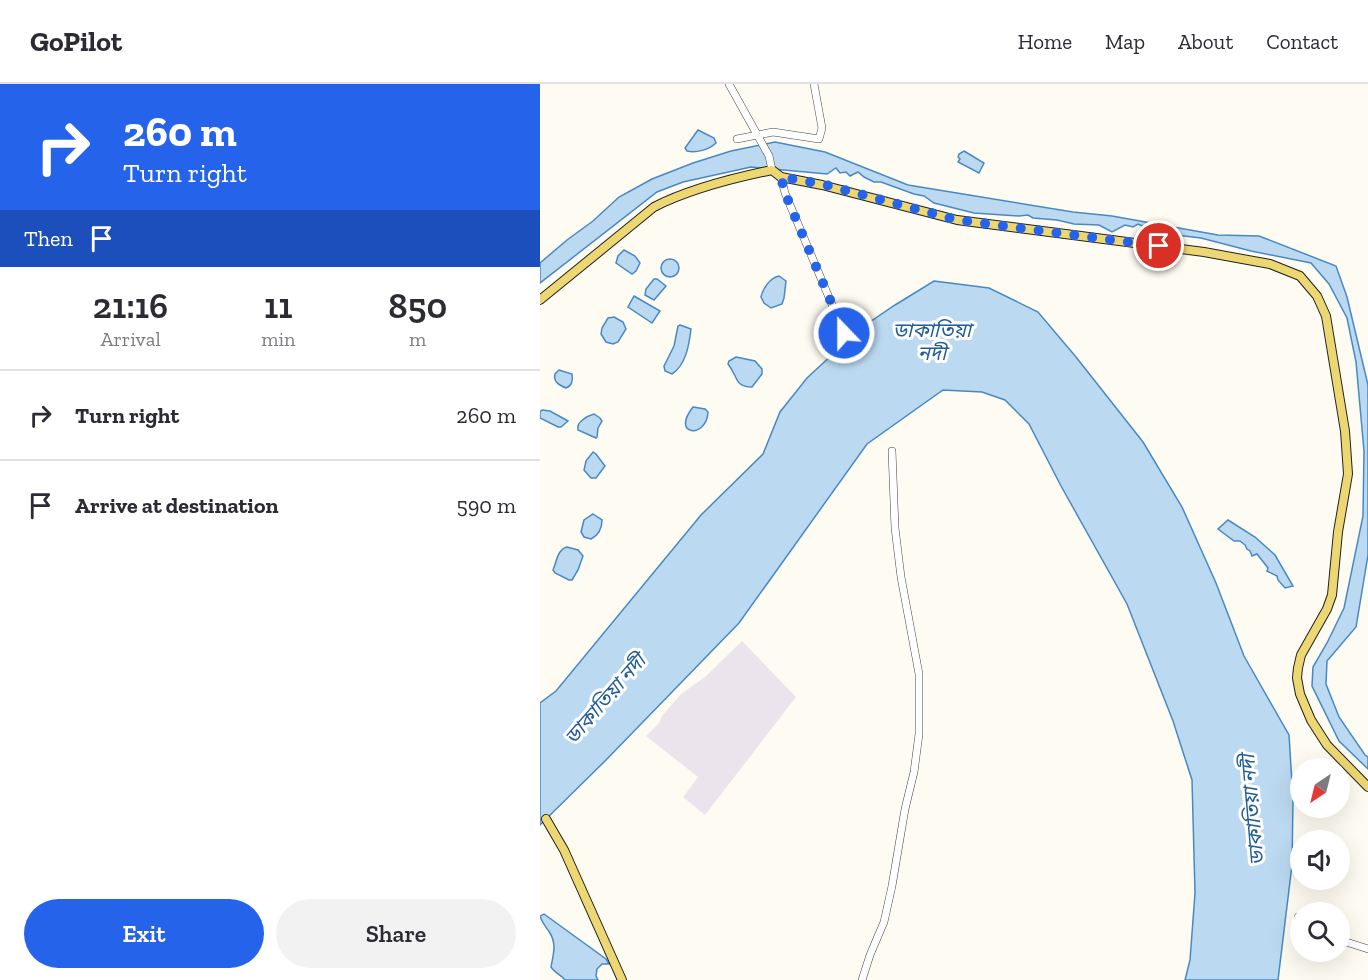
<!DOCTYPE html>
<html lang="en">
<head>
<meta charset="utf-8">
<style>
	body { margin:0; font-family:"Zilla Slab","Noto Sans Bengali",serif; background:#f2f2f3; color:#2b2b33; height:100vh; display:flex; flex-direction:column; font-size:22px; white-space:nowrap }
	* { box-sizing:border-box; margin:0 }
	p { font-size:20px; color:#7c7c81 }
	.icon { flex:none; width:33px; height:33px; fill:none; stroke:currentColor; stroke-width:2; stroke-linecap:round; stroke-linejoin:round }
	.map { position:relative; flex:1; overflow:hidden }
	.panel { display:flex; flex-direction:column; background:#fff; width:540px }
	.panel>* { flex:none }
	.guide { background:#2563eb; color:#fff; overflow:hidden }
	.needle { width:39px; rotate:215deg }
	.controls { position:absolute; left:750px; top:674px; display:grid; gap:12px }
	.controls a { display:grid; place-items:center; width:60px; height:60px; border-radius:50%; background:#fff; box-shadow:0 6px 24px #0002; font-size:30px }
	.pin { position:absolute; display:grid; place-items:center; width:51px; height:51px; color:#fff; margin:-26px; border:3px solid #fff; border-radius:50%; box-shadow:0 2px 6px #0007 }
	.me { position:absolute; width:66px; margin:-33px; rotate:338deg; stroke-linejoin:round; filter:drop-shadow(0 0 4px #0008) }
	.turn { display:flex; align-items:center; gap:21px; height:126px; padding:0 24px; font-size:27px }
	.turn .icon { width:78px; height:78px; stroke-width:2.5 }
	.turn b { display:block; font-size:42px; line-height:51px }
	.then { display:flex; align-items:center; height:57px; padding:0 24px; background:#0003; gap:12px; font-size:22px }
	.eta { display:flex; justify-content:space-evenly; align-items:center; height:102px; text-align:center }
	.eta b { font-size:36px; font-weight:600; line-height:42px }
	.action { display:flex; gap:12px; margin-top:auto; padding:12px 24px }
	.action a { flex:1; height:69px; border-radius:36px; background:#2563eb; color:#fff; font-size:24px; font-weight:600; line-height:69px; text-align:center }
	.action a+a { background:#f2f2f3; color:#2b2b33 }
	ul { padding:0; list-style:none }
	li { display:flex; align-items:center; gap:18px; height:90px; padding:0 24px; border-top:2px solid #e1e1e2 }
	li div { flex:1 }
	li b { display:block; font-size:22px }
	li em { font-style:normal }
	header { display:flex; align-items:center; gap:36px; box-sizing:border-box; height:84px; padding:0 30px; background:#fff; border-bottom:2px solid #e1e1e2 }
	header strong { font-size:28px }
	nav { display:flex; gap:33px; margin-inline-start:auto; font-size:21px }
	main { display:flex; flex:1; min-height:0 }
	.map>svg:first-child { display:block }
</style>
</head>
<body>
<header>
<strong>GoPilot</strong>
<nav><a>Home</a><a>Map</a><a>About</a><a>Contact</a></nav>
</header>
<main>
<section class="panel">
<div class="guide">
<div class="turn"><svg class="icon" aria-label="right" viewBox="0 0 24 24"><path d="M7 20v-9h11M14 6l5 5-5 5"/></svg><div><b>260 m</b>Turn right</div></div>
<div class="then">Then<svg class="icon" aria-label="arrive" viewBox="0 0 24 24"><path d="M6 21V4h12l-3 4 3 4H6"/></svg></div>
</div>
<div class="eta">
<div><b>21:16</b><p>Arrival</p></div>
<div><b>11</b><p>min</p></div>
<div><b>850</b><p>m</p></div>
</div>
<ul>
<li><svg class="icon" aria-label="right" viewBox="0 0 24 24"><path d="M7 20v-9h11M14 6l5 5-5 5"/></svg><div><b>Turn right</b></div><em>260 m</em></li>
<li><svg class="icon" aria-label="arrive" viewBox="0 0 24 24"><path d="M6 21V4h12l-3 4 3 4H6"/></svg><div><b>Arrive at destination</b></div><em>590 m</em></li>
</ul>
<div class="action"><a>Exit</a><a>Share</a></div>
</section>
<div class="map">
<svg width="828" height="896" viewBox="0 0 828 896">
	<rect width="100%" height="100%" fill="#fefcf2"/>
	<path fill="#ece4ed" d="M202,557l54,56 -91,118 -22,-18 15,-20 -52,-41 13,-13 3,-7 19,-22 24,-17z"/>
	<g fill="#bbd9f1" stroke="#4889c2" stroke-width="1.5">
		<path d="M158,46l16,8 2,5c-7,7 -20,10 -29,8l-2,-3z"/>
		<path d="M235,58l50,10 83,33 165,27 39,4 106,19 41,1 77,30 11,31 21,88v170l-12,72 -29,34 -1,23 13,33 26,38 3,2v12l-29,-28 -27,-55 1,-19 14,-24 17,-35 19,-92 1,-65 -8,-89 -9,-44 -18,-34 -18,-21 -60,-12 -50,-13 -42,-5 -21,-9 -5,3 -8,-2 -13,7 -13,-7 -25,-1 -17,-4 -24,-2 -5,-3 -9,1 -45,-3 -40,-10 -10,-7 -10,-2 -33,-12h-7l-10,-5 -6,-5 -8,4 -4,-4 -6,1 -4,-5 -9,6 -76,-7 -68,15 -26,10 -117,91v-20l27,-23 26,-19 26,-24 33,-18 41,-16 38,-12z"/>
		<path d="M424,67l20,12 -5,10 -21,-11 2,-3 -2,-2 1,-3z"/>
		<path d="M84,166l11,6 5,7 -4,8 -4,3 -16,-11 2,-7z"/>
		<circle cx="130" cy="184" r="9"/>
		<path d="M239,192l7,5 -2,17 -2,6 -11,4 -7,-5 -3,-6c2,-9 9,-19 18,-21z"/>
		<path d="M114,195h3l9,7 -12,14 -9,-5 1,-6z"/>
		<path d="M394,197l55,7 49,24 38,45 67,85 39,65 34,76 28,73 45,79 4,64 -1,66 -14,115h-93l5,-20 5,-67 -3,-113 -19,-59 -46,-117 -66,-118 -32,-62 -24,-24 -23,-8 -39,-2 -76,54 -128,179 -133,137 -66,65v-122l16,-12 145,-176 62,-61 17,-42 27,-34 54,-50 34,-23z"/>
		<path d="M94,212l26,15 -8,12 -24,-16z"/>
		<path d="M74,233l9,5 3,7 -8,13 -5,2 -7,-2 -5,-8 1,-6 6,-10z"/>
		<path d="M140,241l11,4c-2,16 -5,36 -19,45l-7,-3 -1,-5 10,-20 4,-20z"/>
		<path d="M196,273l19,4 7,8v5l-10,13c-18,0 -14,-11 -24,-23l1,-3z"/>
		<path d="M19,286l13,4c1,6 0,12 -6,14 -7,-3 -13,-6 -11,-14z"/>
		<path d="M153,323l12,2 3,3c-1,27 -38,24 -15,-5z"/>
		<path d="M2,326l8,1 18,10 -7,6h-3l-18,-9v-6z"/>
		<path d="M54,330l6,4 2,3 -4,7 -1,9 -1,1 -18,-8c-2,-8 9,-14 16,-16z"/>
		<path d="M53,368l3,2 9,12 -9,12h-5l-7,-8 2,-9z"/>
		<path d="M53,430l9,6c0,8 -3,15 -11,19l-7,-2 -3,-5 3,-12z"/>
		<path d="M688,436l27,17 20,18 18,31 -8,2 -7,-8 -1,-4 -10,-5 1,-3 -11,-14 -5,2 -2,-5 -3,-2 -2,-4 -5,-4h-6l-16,-12z"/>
		<path d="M27,463l11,3 5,6 -5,14 -6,10h-3l-14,-7 -2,-3c4,-9 4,-20 14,-23z"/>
		<path d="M4,830l62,45 3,5h-7l-5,5 -1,7 2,4h-33c-4,-5 -10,-7 -14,-13 2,-12 6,-22 -1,-34 -4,-6 -8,-10 -10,-17z"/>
	</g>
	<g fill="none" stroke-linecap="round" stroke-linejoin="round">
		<g stroke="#424242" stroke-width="8">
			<g id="minor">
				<path d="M189,0l40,72 3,14"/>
				<path d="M197,55l36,-7 46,7 3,-11 -8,-44"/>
				<path d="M241,93l4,16 59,140"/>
				<path d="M758,833l2,1"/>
				<path d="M800,856l28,9"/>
				<path d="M322,896l8,-25 14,-33 8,-36 13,-77 9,-37 5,-38v-60l-18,-97 -6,-49 -3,-77"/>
			</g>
		</g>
		<g stroke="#202020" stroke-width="10">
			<g id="major">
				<path d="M0,216l114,-93c35,-18 79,-29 118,-37l9,7 41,8 135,35 247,32 66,12 30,12 17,20 9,20 19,115 3,43 -10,58 -6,63 -5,14 -26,46 -3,13 -1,10 3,16 11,26 16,25 41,42"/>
				<path d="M6,735l18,31 58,130"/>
			</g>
		</g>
		<use href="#minor" stroke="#fff" stroke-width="7"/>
		<use href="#major" stroke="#edd773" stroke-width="8"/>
	</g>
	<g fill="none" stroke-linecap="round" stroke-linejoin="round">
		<path stroke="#2563eb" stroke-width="10" stroke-dasharray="0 18" d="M304,249l-59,-140 -4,-16 41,7 135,36 202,26"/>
	</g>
	<g text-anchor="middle" stroke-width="6" stroke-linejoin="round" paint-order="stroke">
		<g font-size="20" font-style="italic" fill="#225c97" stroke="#fff">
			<text x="392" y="253">ডাকাতিয়া<tspan x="392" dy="23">নদী</tspan></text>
			<text transform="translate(65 615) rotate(-49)" y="7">ডাকাতিয়া নদী</text>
			<text transform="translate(712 726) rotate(-95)" y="7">ডাকাতিয়া নদী</text>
		</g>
	</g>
</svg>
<div class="controls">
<a><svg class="needle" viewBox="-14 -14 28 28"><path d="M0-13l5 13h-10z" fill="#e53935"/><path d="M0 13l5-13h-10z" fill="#7c7c81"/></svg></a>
<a><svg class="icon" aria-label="sound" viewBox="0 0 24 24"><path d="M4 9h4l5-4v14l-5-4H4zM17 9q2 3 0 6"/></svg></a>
<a><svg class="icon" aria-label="search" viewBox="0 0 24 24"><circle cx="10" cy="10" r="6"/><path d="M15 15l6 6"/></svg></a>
</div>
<div class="pin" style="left:619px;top:162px;background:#d93025"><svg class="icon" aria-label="arrive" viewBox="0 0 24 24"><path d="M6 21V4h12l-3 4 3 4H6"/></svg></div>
<svg class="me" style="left:304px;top:249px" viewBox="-20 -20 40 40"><circle r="17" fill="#2563eb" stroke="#fff" stroke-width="3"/><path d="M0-11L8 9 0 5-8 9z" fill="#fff"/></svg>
</div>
</main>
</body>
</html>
